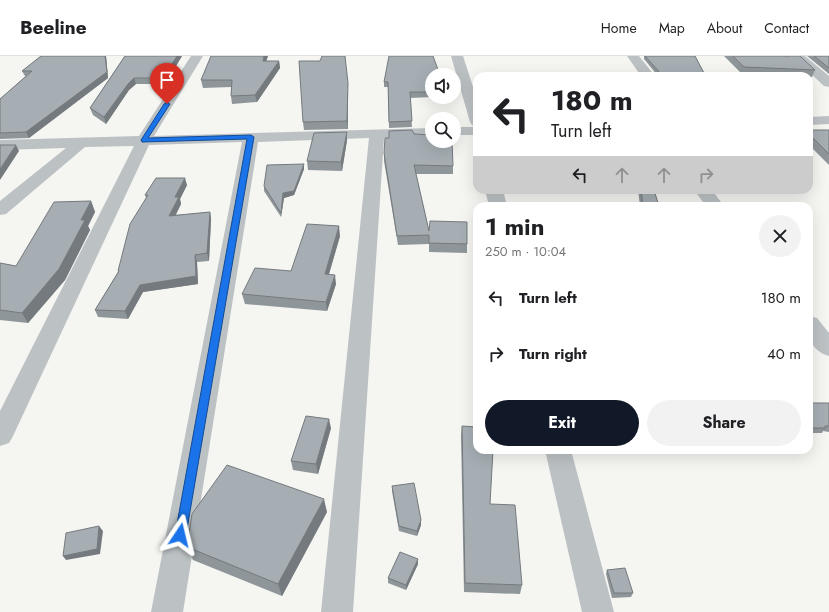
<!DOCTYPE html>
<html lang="en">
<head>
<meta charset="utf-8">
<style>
	body { margin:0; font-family:Jost,sans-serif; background:#f2f2f2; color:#202124; height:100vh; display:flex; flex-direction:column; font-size:15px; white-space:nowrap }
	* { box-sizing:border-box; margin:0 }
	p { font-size:13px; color:#757577 }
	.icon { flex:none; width:22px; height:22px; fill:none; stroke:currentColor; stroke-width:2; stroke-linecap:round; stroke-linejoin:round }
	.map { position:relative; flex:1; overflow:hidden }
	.drawer { position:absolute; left:473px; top:146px; width:340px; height:252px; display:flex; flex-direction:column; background:#fff; border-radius:12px; box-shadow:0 4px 16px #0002 }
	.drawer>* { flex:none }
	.guide { position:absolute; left:473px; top:16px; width:340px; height:122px; border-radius:12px; box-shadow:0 4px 16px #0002; background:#fff; color:#202124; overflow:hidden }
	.tools { position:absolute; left:425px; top:12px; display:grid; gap:8px }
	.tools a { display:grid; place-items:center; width:36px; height:36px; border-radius:50%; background:#fff; box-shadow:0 4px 16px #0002; font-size:20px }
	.pin { position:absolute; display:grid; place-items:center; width:34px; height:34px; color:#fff; margin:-41px -17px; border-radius:50% 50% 50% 0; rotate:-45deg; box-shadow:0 0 4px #0007 }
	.pin .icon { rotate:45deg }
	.me { position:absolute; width:44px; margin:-22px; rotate:10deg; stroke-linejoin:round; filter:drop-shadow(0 0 3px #0008) }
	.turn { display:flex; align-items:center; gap:14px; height:84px; padding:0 12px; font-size:18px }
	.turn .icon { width:52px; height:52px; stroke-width:2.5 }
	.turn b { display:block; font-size:28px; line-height:34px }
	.lanes { display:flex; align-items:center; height:38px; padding:0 12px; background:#0003; justify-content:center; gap:20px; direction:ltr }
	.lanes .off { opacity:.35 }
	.round { display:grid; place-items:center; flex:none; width:42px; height:42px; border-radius:21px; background:#f2f2f2 }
	.overview { display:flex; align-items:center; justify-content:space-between; height:68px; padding:0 12px }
	h1 { font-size:24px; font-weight:700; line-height:30px }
	.button { display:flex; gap:8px; margin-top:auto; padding:8px 12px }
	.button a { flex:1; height:46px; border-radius:24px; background:#111827; color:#fff; font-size:16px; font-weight:700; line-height:46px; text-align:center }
	.button a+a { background:#f2f2f2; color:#202124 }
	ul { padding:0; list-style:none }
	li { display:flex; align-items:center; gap:12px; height:56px; padding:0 12px }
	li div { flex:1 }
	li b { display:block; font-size:15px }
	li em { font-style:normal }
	header { display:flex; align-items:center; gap:24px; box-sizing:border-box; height:56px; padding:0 20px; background:#fff; border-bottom:1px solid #e0e0e0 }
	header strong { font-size:19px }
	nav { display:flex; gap:22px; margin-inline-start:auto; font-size:14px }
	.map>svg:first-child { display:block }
</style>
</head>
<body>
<header>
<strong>Beeline</strong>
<nav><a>Home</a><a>Map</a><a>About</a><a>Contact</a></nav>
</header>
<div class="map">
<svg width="829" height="556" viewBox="0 0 829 556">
	<rect width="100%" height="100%" fill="#f5f5f2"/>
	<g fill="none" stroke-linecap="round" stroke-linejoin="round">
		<g fill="#bcc1c4" fill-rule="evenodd">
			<path d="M191,0h12l-49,80 278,-8v8l-48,2 -31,474h-32l48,-474 -111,4 -75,470h-32l91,-470 -93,3 -136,291 -4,7 -9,3v-35l134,-265 -49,1 -79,67 -6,1v-14l66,-53 -66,2v-10l139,-4z"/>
			<path d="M451,0h12l14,43v27l-5,-1 -2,-3z"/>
			<path d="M627,0h12l16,20h-14z"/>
			<path d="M792,0h13l24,20v11l-5,-1z"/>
			<path d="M829,60v8l-20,1v-8z"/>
			<rect x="454" y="71" width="23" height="8"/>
			<path d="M485,134h18l4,16h-18z"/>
			<path d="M694,134h18l12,16h-18z"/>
			<path d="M809,260l8,2 12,15v23c-21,-6 -20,-22 -20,-40z"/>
			<path d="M545,394h26l43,162h-32z"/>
		</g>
	</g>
	<g fill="#8f969a">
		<path d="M41,0h65l2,22 -79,60 -29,1v-40l26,-23h-1l-3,-5z"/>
		<path d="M182,0l-17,28h-29l-7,6 -23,34 -13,-9 -3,-7 34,-51z"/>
		<path d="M211,0h57l-2,5h13l1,7 -23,34 -25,2 -1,-8v-9l-28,1 -2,-8z"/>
		<path d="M644,0h51l9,17 -1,3h-45l-14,-17z"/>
		<path d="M724,0h61l2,1 28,13 -3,7h-3v-1h-18l-49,-2z"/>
		<path d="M807,0h22v18z"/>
		<path d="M432,19v22l-22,1 2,29 -23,1 -1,-41h-4v-5z"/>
		<path d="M348,35v38l-44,1 -1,-8z"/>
		<path d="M809,74h20v35l-20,-20z"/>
		<path d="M414,78l39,32v8h-37l13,57 38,13v9l-38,-1v-8l-31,1 -14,-84v-8l5,-15z"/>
		<path d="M347,84l-5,31 -34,-1 -1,-9z"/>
		<path d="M304,108v5l-10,26 -10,3 -3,19 -17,-26v-5z"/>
		<path d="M187,129l-7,14 1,5 -5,11 34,-3 1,7 -2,42 -12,1 1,22 -55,8 -15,27 -30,-2 -3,-7 23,-38v-1l28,-73 -1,-3z"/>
		<path d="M638,134h53l-1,4 -36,-3 5,15h-19z"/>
		<path d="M91,145l4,11 -7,14 2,4 -25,50 -37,43 -28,-3v-57l16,3z"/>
		<path d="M340,180l-11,38 7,10 -9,27 -82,-7 -3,-10 49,-23z"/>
		<path d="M809,347h20v29l-6,-1 -1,2h-13z"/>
		<path d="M462,370l28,78 32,81 -2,9 -56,-2 -3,-157z"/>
		<path d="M331,372l-13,46 -25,-4 -2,-9z"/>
		<path d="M392,430l29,34v5l-4,11 -18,-5 -7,-40z"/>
		<path d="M327,456l-45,84 -89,-36 -6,-13z"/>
		<path d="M418,508l-12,26 -18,-7v-5z"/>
		<path d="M607,514l26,23 -2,4 -19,1 -6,-24z"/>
	</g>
	<g fill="#747a7d">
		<path d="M105,0h1l2,22 -79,60 -3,-6z"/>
		<path d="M177,0h5l-17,28 -2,-6z"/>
		<path d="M264,0h4l-4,12 -1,-7z"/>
		<path d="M279,5l1,7 -23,34 -2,-7z"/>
		<path d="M134,22l2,6 -7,6 -23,34 -2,-7 24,-33z"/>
		<path d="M348,27v46l-1,-8z"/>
		<path d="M347,76v8l-5,31 -1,-9z"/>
		<path d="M16,89l3,6 -19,29v-11z"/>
		<path d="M304,108v5l-10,26 -10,3 -3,19v-4l2,-20z"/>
		<path d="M185,122l2,7 -7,14 1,5 -10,19 -2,-7 6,-19z"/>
		<path d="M91,145l4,11 -7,14 2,4 -25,50 -37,43 -6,-10 59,-93z"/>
		<path d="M210,156l1,7 -2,42 -2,-8z"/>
		<path d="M339,170l1,10 -14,48 -1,-10z"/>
		<path d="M195,199l2,7 1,22 -55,8 -15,27 -3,-8 15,-26z"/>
		<path d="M335,219l1,9 -9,27 -1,-9z"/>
		<path d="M329,363l2,9 -13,46 -2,-10z"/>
		<path d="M324,443l3,13 -45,84 -4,-12z"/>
		<path d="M421,464v5l-4,11v-5z"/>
		<path d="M99,470l4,5 -3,23 -34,6 -3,-4z"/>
		<path d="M418,503v5l-12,26v-5z"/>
	</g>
	<g fill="#a6aeb3" stroke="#747a7d">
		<path d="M41,0h64l2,16 -81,60 -26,1v-34l32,-28h-10z"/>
		<path d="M125,0h52l-14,22h-29l-6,6 -24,33 -14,-9z"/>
		<path d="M211,0h53l-1,5h16l-24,34 -24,1 1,-16h-31z"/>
		<path d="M322,0h23l3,27 -1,38 -44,1 -4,-61h21z"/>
		<path d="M389,0h44l7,19h-8v17h-22l2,29 -23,1 -1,-40h-4z"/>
		<path d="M645,0h50l9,17 -43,1z"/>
		<path d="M733,0h52l2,1 2,-1h11l15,14 -71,-3z"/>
		<path d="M814,0h15v12z"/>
		<path d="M412,74l2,4 18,1v6h20l1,25 -39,-1 15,66 1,-10 37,1v22l-38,-1v-8l-32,1 -13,-83 1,-15h4v-7z"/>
		<path d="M809,74h20v24l-20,-20z"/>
		<path d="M347,76l-6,30 -34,-1 7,-28z"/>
		<path d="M0,89h16l-16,24z"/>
		<path d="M304,108l-10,27 -11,2 -2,20 -17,-27 3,-21z"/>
		<path d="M156,122h29l-10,19h4l-10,19 41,-4 -3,41 -12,2 1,21 -56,9 -15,26 -30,-1 24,-39h-1l12,-47 18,-29h-3z"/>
		<path d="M641,134h13l5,16h-16z"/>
		<path d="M91,145l-10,19h4l-26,49 -37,44 -22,-3v-47l16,3 38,-64z"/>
		<path d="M307,168l32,2 -14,48 10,1 -9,27 -84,-8 13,-26 36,3z"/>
		<path d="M809,347h20v23h-4v2h-16z"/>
		<path d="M306,360l23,3 -13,45 -25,-3z"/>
		<path d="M462,370l15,1v23h16l-3,54 25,1 7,80 -57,-2z"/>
		<path d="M227,409l97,34 -46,85 -91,-37 5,-33z"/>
		<path d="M414,427l7,37 -4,11 -18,-5 -7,-40z"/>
		<path d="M99,470l-2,23 -34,7 3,-23z"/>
		<path d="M400,496l18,7 -12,26 -18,-7z"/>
		<path d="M625,512l8,25h-19l-7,-23z"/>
	</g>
	<path fill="#1a73e8" stroke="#114b97" d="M167,46l3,2 -22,34 103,-3 3,2 -68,398 -1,4 -5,2 -4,-2 -1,-4 72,-396 -105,3 -1,-2 23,-36z"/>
</svg>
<div class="tools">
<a><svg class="icon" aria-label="sound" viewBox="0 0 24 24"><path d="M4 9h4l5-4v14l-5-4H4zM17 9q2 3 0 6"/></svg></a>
<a><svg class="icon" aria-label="search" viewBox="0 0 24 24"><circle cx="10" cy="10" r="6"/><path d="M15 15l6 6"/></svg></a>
</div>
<div class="pin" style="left:167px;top:48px;background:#d93025"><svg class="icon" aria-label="arrive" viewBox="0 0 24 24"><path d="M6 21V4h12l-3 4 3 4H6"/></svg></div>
<svg class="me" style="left:180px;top:479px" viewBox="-20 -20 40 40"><path d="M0-17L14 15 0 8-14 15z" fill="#1a73e8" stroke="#fff" stroke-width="4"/></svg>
<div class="guide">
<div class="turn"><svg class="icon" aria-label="left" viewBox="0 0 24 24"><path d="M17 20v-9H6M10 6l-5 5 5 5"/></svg><div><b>180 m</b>Turn left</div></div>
<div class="lanes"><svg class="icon" aria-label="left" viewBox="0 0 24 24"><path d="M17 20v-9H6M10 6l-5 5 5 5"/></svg><svg class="icon off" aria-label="ahead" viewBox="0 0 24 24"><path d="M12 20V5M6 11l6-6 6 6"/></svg><svg class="icon off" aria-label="ahead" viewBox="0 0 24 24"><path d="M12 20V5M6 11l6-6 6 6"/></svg><svg class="icon off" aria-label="right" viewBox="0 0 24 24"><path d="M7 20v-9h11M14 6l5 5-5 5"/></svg></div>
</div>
<section class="drawer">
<div class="overview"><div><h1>1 min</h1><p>250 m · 10:04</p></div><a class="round"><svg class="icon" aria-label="close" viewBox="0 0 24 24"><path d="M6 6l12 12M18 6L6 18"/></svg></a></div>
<ul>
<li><svg class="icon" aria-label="left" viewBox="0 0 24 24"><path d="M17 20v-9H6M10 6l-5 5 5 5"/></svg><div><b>Turn left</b></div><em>180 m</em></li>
<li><svg class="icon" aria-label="right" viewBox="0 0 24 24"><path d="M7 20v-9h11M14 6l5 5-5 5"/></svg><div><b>Turn right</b></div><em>40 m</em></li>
</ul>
<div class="button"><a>Exit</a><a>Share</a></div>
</section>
</div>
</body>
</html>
